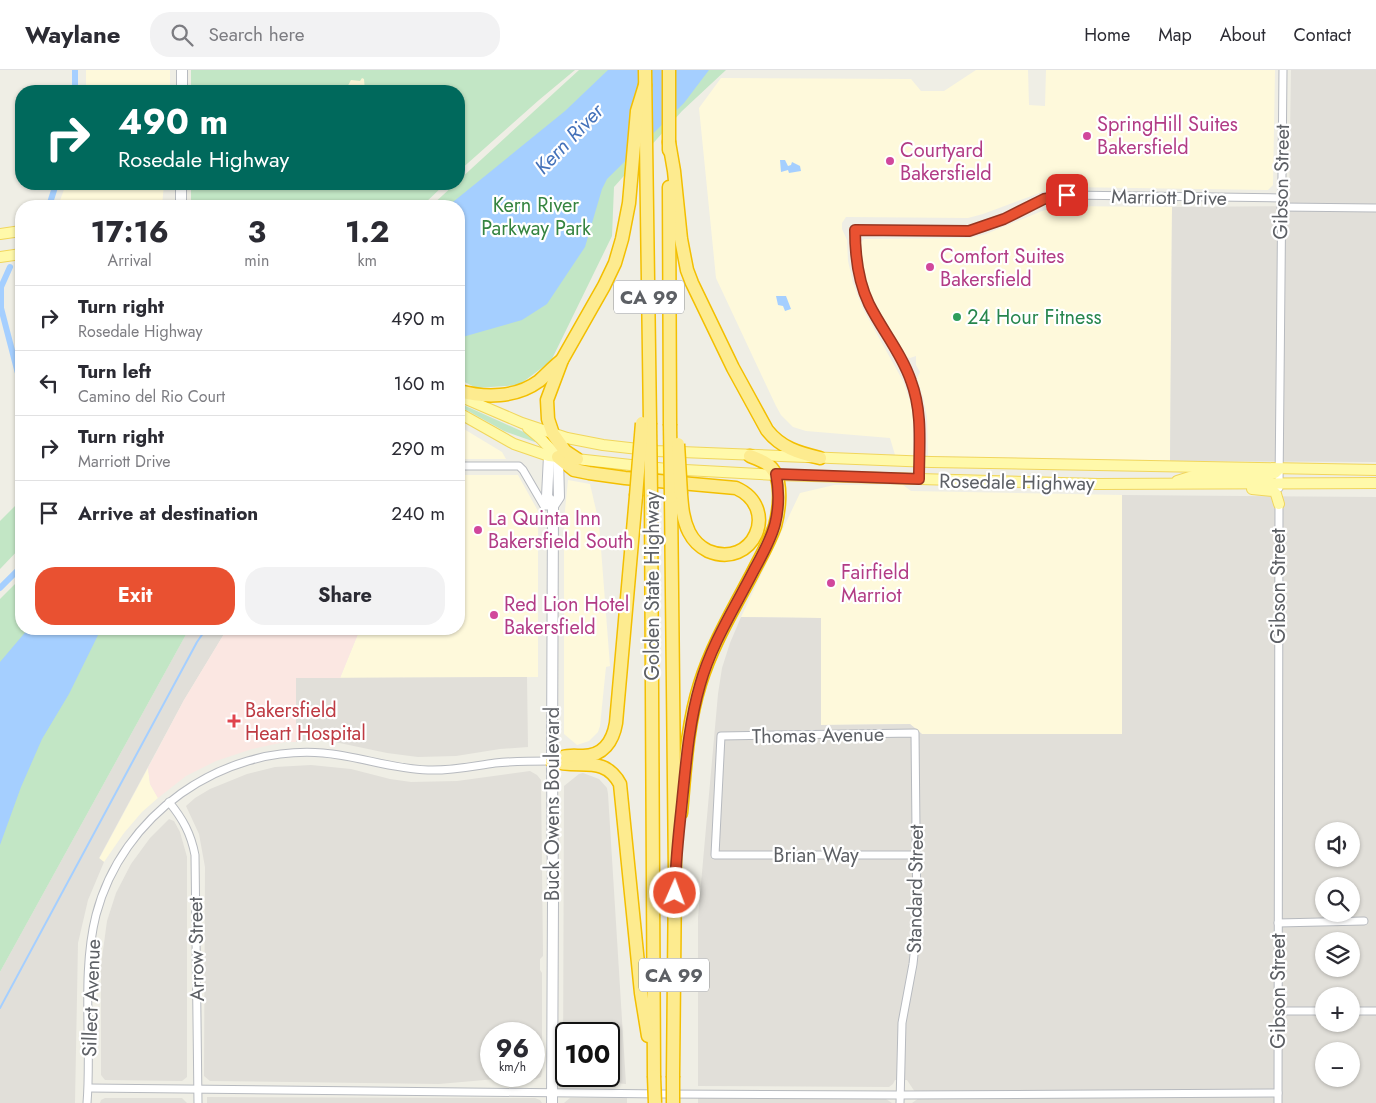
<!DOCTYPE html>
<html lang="en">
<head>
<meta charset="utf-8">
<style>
	body { margin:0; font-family:Jost,sans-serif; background:#f2f2f3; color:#2b2b33; height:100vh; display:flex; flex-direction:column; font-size:19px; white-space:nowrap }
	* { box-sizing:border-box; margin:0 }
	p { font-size:16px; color:#7c7c81 }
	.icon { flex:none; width:28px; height:28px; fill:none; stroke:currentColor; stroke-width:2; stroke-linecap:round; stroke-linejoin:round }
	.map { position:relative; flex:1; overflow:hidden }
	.sheet { position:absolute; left:15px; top:130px; width:450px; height:435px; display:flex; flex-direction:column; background:#fff; border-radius:20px; box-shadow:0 1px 4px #0004 }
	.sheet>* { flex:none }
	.guide { position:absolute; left:15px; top:15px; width:450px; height:105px; border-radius:20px; box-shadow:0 1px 4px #0004; background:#00695c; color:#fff; overflow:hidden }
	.buttons { position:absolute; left:1315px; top:752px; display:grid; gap:10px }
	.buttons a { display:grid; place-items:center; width:45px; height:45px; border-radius:50%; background:#fff; box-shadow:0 1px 4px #0004; font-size:25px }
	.speed { position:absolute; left:480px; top:952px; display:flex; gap:10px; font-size:25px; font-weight:700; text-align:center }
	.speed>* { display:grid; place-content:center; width:65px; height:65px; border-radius:50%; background:#fff; box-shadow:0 1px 4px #0004; line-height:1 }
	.speed small { font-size:12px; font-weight:400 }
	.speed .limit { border:2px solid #111; border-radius:8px; background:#fff; color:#111 }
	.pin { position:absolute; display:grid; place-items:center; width:42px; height:42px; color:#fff; margin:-21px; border-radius:10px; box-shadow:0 2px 8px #0006 }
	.me { position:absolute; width:55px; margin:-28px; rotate:2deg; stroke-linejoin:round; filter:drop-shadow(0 0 4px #0008) }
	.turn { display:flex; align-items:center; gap:18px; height:105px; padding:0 20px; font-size:22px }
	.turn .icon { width:65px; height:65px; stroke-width:2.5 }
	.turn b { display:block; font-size:35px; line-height:42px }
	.eta { display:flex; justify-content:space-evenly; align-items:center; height:85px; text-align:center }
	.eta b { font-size:30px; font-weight:700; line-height:35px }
	.primary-button { display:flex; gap:10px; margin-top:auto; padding:10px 20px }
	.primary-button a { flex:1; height:58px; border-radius:20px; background:#e95131; color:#fff; font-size:20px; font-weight:700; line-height:58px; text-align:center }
	.primary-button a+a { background:#f2f2f3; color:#2b2b33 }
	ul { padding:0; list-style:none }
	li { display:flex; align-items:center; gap:15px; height:65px; padding:0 20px; border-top:1px solid #e1e1e2 }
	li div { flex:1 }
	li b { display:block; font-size:19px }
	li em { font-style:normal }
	header { display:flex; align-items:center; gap:30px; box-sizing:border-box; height:70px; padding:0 25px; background:#fff; border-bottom:1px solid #e1e1e2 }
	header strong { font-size:24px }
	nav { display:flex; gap:28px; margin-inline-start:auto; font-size:18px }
	.search { width:350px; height:45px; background:#f2f2f3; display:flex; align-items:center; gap:12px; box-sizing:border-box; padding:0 18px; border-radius:20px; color:#7c7c81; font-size:19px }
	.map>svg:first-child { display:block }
</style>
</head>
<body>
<header>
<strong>Waylane</strong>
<div class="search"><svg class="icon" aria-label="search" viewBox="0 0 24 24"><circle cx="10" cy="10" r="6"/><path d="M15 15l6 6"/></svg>Search here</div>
<nav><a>Home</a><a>Map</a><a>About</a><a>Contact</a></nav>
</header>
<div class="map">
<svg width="1376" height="1033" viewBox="0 0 1376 1033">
	<rect width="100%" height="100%" fill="#efeee5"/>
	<g fill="#fef9db">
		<rect x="86" y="0" width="84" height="21"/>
		<path d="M976,0h52l1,35 16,1 1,-36h229l-2,115 -5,5 -201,-3 -25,5 -59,22 -15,4 -122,-1 -4,6v6l5,11 1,21 5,22 10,26 40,72 8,23 2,14v38l-18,-1 -5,-17 -84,-7 -13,-4 -12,-12 -5,-9 -60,-128 -17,-170 22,-30 190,1 10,12h23z"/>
		<path d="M66,114h98l-2,22h-104z"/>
		<path d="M1061,136l111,1 -2,254 -242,-5 -1,-39 -4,-20 -6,-19 3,-6 -4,-7v-9l-6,2 -4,-1 -34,-59 -7,-18 -3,-18 -1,-20 3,-3 105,-1 17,-4 56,-23z"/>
		<path d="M459,356l43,26 4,7h-47z"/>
		<path d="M459,405h59l20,36v166l-198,1 20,-49h99z"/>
		<path d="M568,410l22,4 9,39 11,143 -4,1 -6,59 -2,6 -9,9 -12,4 -13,-11v-214z"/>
		<path d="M834,415h69l8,6 211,4v239h-200l-12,-10 -90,1 1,-107 -80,-1 59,-124z"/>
		<path d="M148,698l2,16 8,14 -16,14 -18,21 -20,29 -5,-3z"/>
	</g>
	<g fill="#e1dfd9" fill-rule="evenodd">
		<path d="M1291,0h85v392l-206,-1 2,-254 117,-1z"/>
		<path d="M1122,425l254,2v606h-464l7,-5 -12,-18h-12l-2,4 -4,3 -191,-1v-169l20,-223 4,-26 8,-25 11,-26 80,1v107l89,-1 12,10h200zM1324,761h27v28h-27zM1324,816h27v28h-27zM1324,871h27v28h-27zM1324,926h27v28h-27zM1324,981h27v28h-27z"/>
		<path d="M189,559h38l-43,71 -85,158 5,4 -16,38 -10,43 -3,160h-75v-131z"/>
		<path d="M527,607l1,70 -28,2 -44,7 -38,1 -31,-4 -57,-12 -17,-1 -17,2v-64z"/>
		<path d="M311,695l40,4 39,10 21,3 46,-1 73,-10 7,4 4,5 2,176 -3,3v11l2,3v99l-1,5 -5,2h-40l-57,5 -229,-3 -6,-5 1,-209 -6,-33 -13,-28 9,-8 15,-9 37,-15 28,-7zM491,964h43v42h-43z"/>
		<path d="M583,703l16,6 8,9 1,6 18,290 -57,-5 -6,-6 1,-287 15,-12zM566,964h43v42h-43z"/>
		<path d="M169,749l5,2 6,11 7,25v220l-5,4 -77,-1 -4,-5v-110l6,-44 9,-28 15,-29 19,-26z"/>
		<path d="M207,1027l328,1 5,2 2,3h-335z"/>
		<path d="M105,1028h77l5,5h-87l1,-3z"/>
		<path d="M570,1028h57v5h-63z"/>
		<path d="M698,1028l188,1 6,4h-194z"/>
	</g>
	<path fill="#fbe7e2" d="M227,559h133l-20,49h-44v64h-11l-33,7 -36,12 -30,15 -28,22 -8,-14 -2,-16 36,-68z"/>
	<g fill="#c2e6c5">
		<path d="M191,0h384l-36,30 -80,71v-80h-268z"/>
		<path d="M579,0h147l-44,41 -68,76 -2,49 -61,125 -32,24 -43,3 -17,-9v-173h-28l24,-22h4v-4z"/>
		<path d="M191,114h254l-23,22h-231z"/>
		<path d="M459,333l69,31 8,6 -1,2 -31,-11 -45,-25z"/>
		<path d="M21,430v47l-21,22v-48z"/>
		<path d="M21,508v51h168l-189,343v-373z"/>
	</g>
	<path fill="#faf5d5" d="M362,8l2,1 1,12h-20l6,-11 9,1z"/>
	<g fill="#a5cfff">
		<path d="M608,0h101l-25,33 -77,76 -5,10 -17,58 -38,57 -25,16 -63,18v-132h-11l117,-95z"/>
		<path d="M780,90h5l3,6 3,-1 1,-3 8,4 1,5 -12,2 -1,-3 -7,2z"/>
		<path d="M786,226l5,13 -6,2 -2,-5 -5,-1 -2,-9z"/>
		<path d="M28,559h73l-32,65 -27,45 -21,48 -21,58v-183z"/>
	</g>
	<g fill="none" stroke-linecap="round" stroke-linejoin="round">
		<path stroke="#a5cfff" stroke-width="2" d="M0,938l197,-366 9,-13"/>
		<g stroke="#a5cfff" stroke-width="6">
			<path d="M75,21v-21"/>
			<path d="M49,136l7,-22"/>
			<path d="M10,197l-9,20v21l20,77"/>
			<path d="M0,518l21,-21"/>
		</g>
		<g stroke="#b7babf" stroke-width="9">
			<g id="street">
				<path d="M1281,137l95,1"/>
				<path d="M459,396h60l4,4 21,36h9"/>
				<path d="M919,409c0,-33 4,-66 -8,-98 -9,-28 -29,-51 -42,-77 -11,-24 -14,-48 -14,-74l114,1 35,-12 40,-20 23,-4 214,3"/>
				<path d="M1279,418l4,-418"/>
				<path d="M169,732c14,17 22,32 26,53l3,248"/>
				<path d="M1278,853l86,-2"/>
				<path d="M1278,941h46"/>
				<path d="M1351,941h25"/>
				<path d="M89,1018l575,6 236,1 378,-2"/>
				<path d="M87,1033c5,-61 -6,-129 9,-188 26,-100 125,-170 227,-162 36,3 69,16 105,17 23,1 45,-4 67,-7 19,-2 38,-2 57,-2"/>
				<path d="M900,1033l2,-80 11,-59 4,-38 -2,-193 -194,3 -6,119h201"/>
				<path d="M1278,1033l1,-602"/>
			</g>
		</g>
		<g stroke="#b8bbc1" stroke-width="12">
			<g id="secondary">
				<path d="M182,21v-21"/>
				<path d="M181,136v-22"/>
				<path d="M549,386l-2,40 6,10 -1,255 1,138 -1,204"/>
				<path d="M553,436l6,-9 -1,-40"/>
			</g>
		</g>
		<g stroke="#f1d65c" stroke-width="12">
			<g id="primary">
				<path d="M0,164l21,-3"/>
				<path d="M0,187l21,-3"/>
				<path d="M459,326l63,27 45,15 36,7 53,6 275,11 445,8"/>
				<path d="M459,343l55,31 35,12 118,13 109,6 322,9 278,-1"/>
				<path d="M528,358l13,11 17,18"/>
				<path d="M1177,411l19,-6h72l7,-2 4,-4"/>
				<path d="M1252,419l21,2 3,3 3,10"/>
			</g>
		</g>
		<g stroke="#f3bf01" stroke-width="15">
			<g id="highway">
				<path d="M645,0l5,353"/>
				<path d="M669,0v80"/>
				<path d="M669,72l5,29 7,68 6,31 5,13 41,85 34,62c14,18 32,23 53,28"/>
				<path d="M669,117l1,237"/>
				<path d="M459,321c26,7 57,7 80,-10 8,-7 15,-15 23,-21"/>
				<path d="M558,387l16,13 15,3 36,5 111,10c45,20 17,82 -28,63 -8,-4 -15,-11 -19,-19 -6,-12 -7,-25 -8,-38"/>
				<path d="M577,389l-12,-8 -12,-17 -5,-15 -1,-19 15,-40 42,-74 11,-23 7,-24 7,-36 8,-92 8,-26"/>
				<path d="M651,426l3,580"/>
				<path d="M671,427l4,378 -2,201"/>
				<path d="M552,691c27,9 52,-7 68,23l21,209 7,43"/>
				<path d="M552,691c3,-1 7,-3 11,-4 6,-2 13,-1 20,-1 20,0 30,-15 33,-33l20,-227"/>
				<path d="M681,743c4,-43 6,-88 19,-129 12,-39 33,-74 52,-110 8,-16 17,-31 23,-48 4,-15 7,-39 0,-53 -5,-10 -15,-13 -25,-17"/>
			</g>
		</g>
		<use href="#street" stroke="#fff" stroke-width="7"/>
		<use href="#secondary" stroke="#fff" stroke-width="10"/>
		<use href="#primary" stroke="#fff9aa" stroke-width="10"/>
		<use href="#highway" stroke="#fdeb8f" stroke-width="12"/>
		<g stroke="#f3bf01" stroke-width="15" stroke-linecap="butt">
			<g id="highway-bridge">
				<path d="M650,353l1,73"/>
				<path d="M670,354l1,73"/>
				<path d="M678,374l3,50"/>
				<path d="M636,426l6,-73"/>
				<path d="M654,1006l1,27"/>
				<path d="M673,1006v27"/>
			</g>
		</g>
		<use href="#highway-bridge" stroke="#fdeb8f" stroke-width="12"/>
	</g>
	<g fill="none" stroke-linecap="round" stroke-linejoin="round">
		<g stroke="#973520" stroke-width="12">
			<path id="route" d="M675,823c0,-30 4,-61 7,-91 4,-39 7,-79 18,-117 11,-40 34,-76 53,-113 8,-15 18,-32 22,-48 4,-16 4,-34 1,-50l143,5c0,-33 4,-66 -8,-98 -9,-27 -29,-51 -42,-77 -11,-23 -14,-48 -14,-74l114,1 35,-12 40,-20 23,-4"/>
		</g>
		<use href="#route" stroke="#e95131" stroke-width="9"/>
	</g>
	<g fill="#d1479c" stroke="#fff" stroke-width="2">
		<circle cx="1087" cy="66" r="5"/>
		<circle cx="890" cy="91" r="5"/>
		<circle cx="930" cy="197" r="5"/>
		<circle cx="478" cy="460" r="5"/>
		<circle cx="831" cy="513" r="5"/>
		<circle cx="494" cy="545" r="5"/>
	</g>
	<circle fill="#2e9e5b" stroke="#fff" stroke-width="2" cx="957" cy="247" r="5"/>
	<path fill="#e0444e" stroke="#fff" stroke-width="2" d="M231.5 643.5h5v5h5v5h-5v5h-5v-5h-5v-5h5z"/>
	<g text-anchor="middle" stroke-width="4.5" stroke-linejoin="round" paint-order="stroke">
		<g fill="#fff" stroke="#8e9093" stroke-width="1">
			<rect x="614" y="210.5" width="70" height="33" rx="4"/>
			<rect x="639" y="888.5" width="70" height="33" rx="4"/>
		</g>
		<g font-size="19" font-weight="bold" fill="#5d6065">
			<text x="649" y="234">CA 99</text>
			<text x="674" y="912">CA 99</text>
		</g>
		<g font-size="20" fill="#b23c85" stroke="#fff" text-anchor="start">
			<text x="1097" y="61">SpringHill Suites<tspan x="1097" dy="23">Bakersfield</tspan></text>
			<text x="900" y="87">Courtyard<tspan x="900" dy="23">Bakersfield</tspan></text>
			<text x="940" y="193">Comfort Suites<tspan x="940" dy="23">Bakersfield</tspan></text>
			<text x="488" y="455">La Quinta Inn<tspan x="488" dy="23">Bakersfield South</tspan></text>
			<text x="841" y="509">Fairfield<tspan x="841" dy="23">Marriot</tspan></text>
			<text x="504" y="541">Red Lion Hotel<tspan x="504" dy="23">Bakersfield</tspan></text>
		</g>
		<g font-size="20" fill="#5d6065" stroke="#fff">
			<text transform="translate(1281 112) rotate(-89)" y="7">Gibson Street</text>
			<text transform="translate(1169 127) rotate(1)" y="7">Marriott Drive</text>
			<text transform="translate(1017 412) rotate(1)" y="7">Rosedale Highway</text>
			<text transform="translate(652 516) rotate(-90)" y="7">Golden State Highway</text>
			<text transform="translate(1278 516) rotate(-90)" y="7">Gibson Street</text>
			<text transform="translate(818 665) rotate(-1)" y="7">Thomas Avenue</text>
			<text transform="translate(552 734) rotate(-90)" y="7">Buck Owens Boulevard</text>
			<text x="816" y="792">Brian Way</text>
			<text transform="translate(915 819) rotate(-89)" y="7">Standard Street</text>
			<text transform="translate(196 879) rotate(-91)" y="7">Arrow Street</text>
			<text transform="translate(1278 921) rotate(-90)" y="7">Gibson Street</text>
			<text transform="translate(91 928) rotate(-88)" y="7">Sillect Avenue</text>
		</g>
		<g font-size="20" fill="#358440" stroke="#fff">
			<text x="536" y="142">Kern River<tspan x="536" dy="23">Parkway Park</tspan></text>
		</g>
		<g font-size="20" fill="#27864d" stroke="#fff" text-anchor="start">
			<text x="967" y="254">24 Hour Fitness</text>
		</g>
		<g font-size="20" fill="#be3a42" stroke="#fff" text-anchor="start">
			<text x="245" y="647">Bakersfield<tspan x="245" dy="23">Heart Hospital</tspan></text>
		</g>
		<g font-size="21" font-style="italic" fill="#4472ba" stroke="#fff">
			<text transform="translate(569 69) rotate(-46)" y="7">Kern River</text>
		</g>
	</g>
</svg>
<div class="buttons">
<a><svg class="icon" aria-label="sound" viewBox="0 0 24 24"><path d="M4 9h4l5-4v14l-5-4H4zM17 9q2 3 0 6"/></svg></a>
<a><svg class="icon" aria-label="search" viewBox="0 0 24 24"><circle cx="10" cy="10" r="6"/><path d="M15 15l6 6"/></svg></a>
<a><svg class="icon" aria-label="layers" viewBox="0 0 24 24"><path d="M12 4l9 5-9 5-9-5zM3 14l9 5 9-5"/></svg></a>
<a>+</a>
<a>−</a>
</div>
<div class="speed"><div>96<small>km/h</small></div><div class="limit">100</div></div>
<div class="pin" style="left:1067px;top:125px;background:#d93025"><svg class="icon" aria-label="arrive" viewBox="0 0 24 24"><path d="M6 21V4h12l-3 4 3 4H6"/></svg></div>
<svg class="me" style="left:675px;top:823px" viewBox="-20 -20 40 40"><circle r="17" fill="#e95131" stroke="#fff" stroke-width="3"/><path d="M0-11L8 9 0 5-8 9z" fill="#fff"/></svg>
<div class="guide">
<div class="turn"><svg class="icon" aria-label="right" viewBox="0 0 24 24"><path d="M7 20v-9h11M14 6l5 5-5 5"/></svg><div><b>490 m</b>Rosedale Highway</div></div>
</div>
<section class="sheet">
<div class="eta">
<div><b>17:16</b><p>Arrival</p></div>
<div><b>3</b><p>min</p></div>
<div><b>1.2</b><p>km</p></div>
</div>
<ul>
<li><svg class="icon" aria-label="right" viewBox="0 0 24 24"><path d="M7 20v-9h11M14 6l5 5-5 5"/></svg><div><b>Turn right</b><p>Rosedale Highway</p></div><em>490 m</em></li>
<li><svg class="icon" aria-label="left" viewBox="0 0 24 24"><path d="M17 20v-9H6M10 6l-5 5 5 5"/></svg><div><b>Turn left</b><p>Camino del Rio Court</p></div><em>160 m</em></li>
<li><svg class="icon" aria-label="right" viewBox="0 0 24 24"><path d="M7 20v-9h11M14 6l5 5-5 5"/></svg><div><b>Turn right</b><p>Marriott Drive</p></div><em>290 m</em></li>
<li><svg class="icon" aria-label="arrive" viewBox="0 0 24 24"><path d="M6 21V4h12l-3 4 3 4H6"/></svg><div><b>Arrive at destination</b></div><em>240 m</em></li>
</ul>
<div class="primary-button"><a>Exit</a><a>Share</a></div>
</section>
</div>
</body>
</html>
